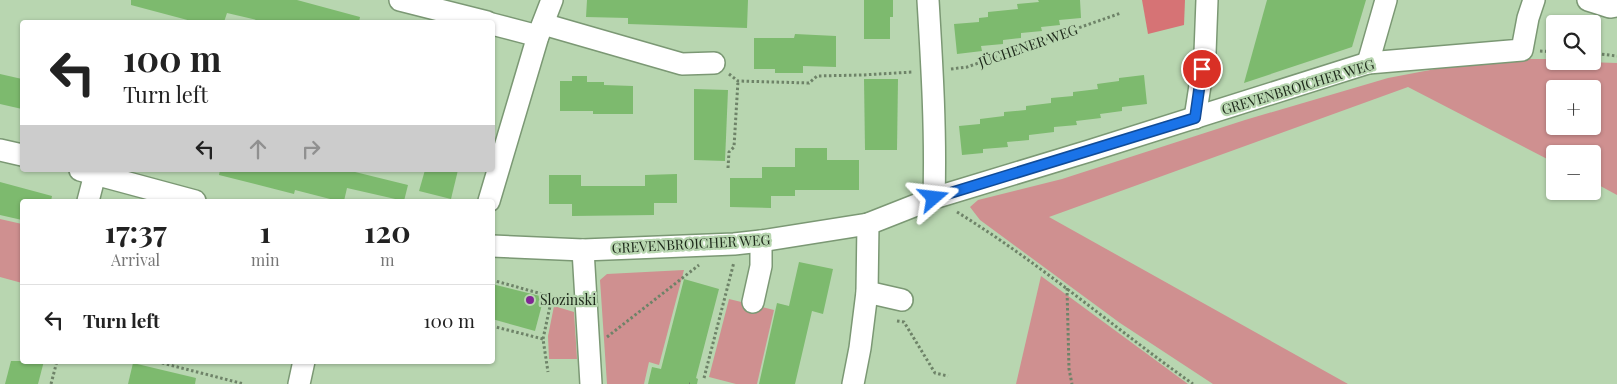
<!DOCTYPE html>
<html lang="en">
<head>
<meta charset="utf-8">
<style>
	body { margin:0; font-family:"Playfair Display",serif; background:#f6f6f6; color:#222; height:100vh; display:flex; flex-direction:column; font-size:19px; white-space:nowrap }
	* { box-sizing:border-box; margin:0 }
	p { font-size:16px; color:#767676 }
	.icon { flex:none; width:28px; height:28px; fill:none; stroke:currentColor; stroke-width:2; stroke-linecap:round; stroke-linejoin:round }
	.map { position:relative; flex:1; overflow:hidden }
	.details { position:absolute; left:20px; top:199px; width:475px; height:165px; display:flex; flex-direction:column; background:#fff; border-radius:5px; box-shadow:0 1px 4px #0004 }
	.details>* { flex:none }
	.banner { position:absolute; left:20px; top:20px; width:475px; height:152px; border-radius:5px; box-shadow:0 1px 4px #0004; background:#fff; color:#222; overflow:hidden }
	.tools { position:absolute; left:1546px; top:15px; display:grid; gap:10px }
	.tools a { display:grid; place-items:center; width:55px; height:55px; border-radius:5px; background:#fff; box-shadow:0 1px 4px #0004; font-size:25px }
	.pin { position:absolute; display:grid; place-items:center; width:42px; height:42px; color:#fff; margin:-21px; border:2px solid #fff; border-radius:50%; box-shadow:0 1px 5px #0007 }
	.me { position:absolute; width:55px; margin:-28px; rotate:73deg; stroke-linejoin:round; filter:drop-shadow(0 0 4px #0008) }
	.turn { display:flex; align-items:center; gap:18px; height:105px; padding:0 20px; font-size:22px }
	.turn .icon { width:65px; height:65px; stroke-width:2.5 }
	.turn b { display:block; font-size:35px; line-height:42px }
	.lanes { display:flex; align-items:center; height:48px; padding:0 20px; background:#0003; justify-content:center; gap:25px; direction:ltr }
	.lanes .off { opacity:.35 }
	.eta { display:flex; justify-content:space-evenly; align-items:center; height:85px; text-align:center }
	.eta b { font-size:30px; font-weight:700; line-height:35px }
	ul { padding:0; list-style:none }
	li { display:flex; align-items:center; gap:15px; height:70px; padding:0 20px; border-top:1px solid #e0e0e0 }
	li div { flex:1 }
	li b { display:block; font-size:19px }
	li em { font-style:normal }
	.map>svg:first-child { display:block }
</style>
</head>
<body>
<div class="map">
<svg width="1617" height="384" viewBox="0 0 1617 384">
	<rect width="100%" height="100%" fill="#b8d6b0"/>
	<g fill="#cf9090" fill-rule="evenodd">
		<path d="M1488,59h67v2l62,2v132l-24,-13 -1,-28h-37v9l-147,-76 -359,130 299,167h-135l-93,-61 -140,-103 -10,-13 8,-7 84,-21 183,-59 143,-42zM1555,89h37v37h-37z"/>
		<path d="M0,219l22,5v59l-22,-6z"/>
		<path d="M684,270l-25,95 -10,-3 -5,22h-37l-7,-104 7,-6z"/>
		<path d="M1041,276l147,108h-172z"/>
		<path d="M729,299l45,11 -17,74h-21l-27,-7z"/>
		<path d="M554,306l20,6 3,47h-28l-1,-23z"/>
	</g>
	<path fill="#d67375" d="M1142,0h43l-1,25 -36,9z"/>
	<g fill="#7dba6e">
		<path d="M131,0h166l63,17 -1,5h-94l-38,-9 -3,9h-29l-64,-17z"/>
		<path d="M587,0h161l-1,28 -119,-4v-6l-42,-1z"/>
		<path d="M864,0h29v17h-3v22h-26z"/>
		<path d="M1038,0h42l1,18 -22,2 1,5 -19,2 1,4 -21,2v5l-18,2v4l-22,2 1,5 -25,3 -3,-30 25,-2v-4l9,-1v-5l30,-3 -1,-5 22,-2z"/>
		<path d="M1267,0h99l-14,47 -108,36z"/>
		<path d="M795,34l41,2v31l-33,-1v7h-28v-4h-21v-31h40z"/>
		<path d="M0,74l22,5v30l-22,-5z"/>
		<path d="M1144,75l3,29 -25,3v4l-22,3 1,4 -25,3 1,4 -23,2v5l-25,3v5l-22,2 1,5 -25,2v4l-21,2 -3,-29 21,-2v-5l24,-3v-4l22,-2v-4l25,-3v-5l22,-2v-4l25,-3 -1,-5 22,-3v-3z"/>
		<path d="M572,76h15v6h17v3l29,1v28h-40v-3h-33v-30h12z"/>
		<path d="M864,79h34l-1,71h-32z"/>
		<path d="M694,89l34,1 -3,71 -31,-1z"/>
		<path d="M795,148h32v12h32v30h-64v6h-24v12l-41,-1v-29h32v-11h33z"/>
		<path d="M220,170h127l61,15 -4,16 -57,-13 -3,13h-6l-43,-11 -1,4 -75,-19z"/>
		<path d="M425,170h33l-7,29 -32,-8z"/>
		<path d="M677,174v29h-23v12l-82,1v-12h-23v-29h32v11h64v-11z"/>
		<path d="M0,182l52,14 -1,5h-29v19l-22,-5z"/>
		<path d="M799,262l34,7 -10,45 -11,-3 -17,73h-36l18,-81 12,3z"/>
		<path d="M684,279l35,10 -23,89 2,1 -1,5h-49l4,-17 9,2z"/>
		<path d="M492,284l52,13 -9,34 -43,-12z"/>
		<path d="M11,361h33l-6,23h-33z"/>
		<path d="M133,363l63,15 -1,6h-67z"/>
	</g>
	<g fill="none" stroke-linecap="round" stroke-linejoin="round">
		<g stroke="#7b9874" stroke-width="24">
			<g id="minor">
				<path d="M400,0l87,22"/>
				<path d="M928,0c4,66 8,132 6,198"/>
				<path d="M1588,0l22,7 7,-1"/>
				<path d="M492,24l46,12"/>
				<path d="M543,24l139,40 32,-1"/>
				<path d="M1368,63l18,-63"/>
				<path d="M1195,118l10,-65 2,-53"/>
				<path d="M0,150l22,5"/>
				<path d="M80,170l115,31"/>
				<path d="M88,201l7,-27"/>
				<path d="M489,201l49,-165 14,-36"/>
				<path d="M492,246l91,4 151,-6 27,-3 107,-17 66,-26 155,-47 279,-88 154,-13 6,-32 6,-18"/>
				<path d="M583,250l8,134"/>
				<path d="M867,292l35,8"/>
				<path d="M753,302l8,-36v-25"/>
				<path d="M299,384l5,-23"/>
				<path d="M853,384l7,-36 7,-56 1,-68"/>
			</g>
		</g>
		<g stroke="#6e8368" stroke-width="3" stroke-dasharray="2.5 2.5" stroke-linecap="butt">
			<path d="M1540,51l15,1"/>
			<path d="M1592,53l25,3"/>
			<path d="M951,69l16,-2 154,-54"/>
			<path d="M729,74l9,7 71,2 8,-7 45,-1 51,-3"/>
			<path d="M728,168l1,-16 5,-5 4,-66"/>
			<path d="M957,212c83,51 157,116 236,172"/>
			<path d="M492,280l75,21"/>
			<path d="M1067,288l2,81 3,15"/>
			<path d="M897,321l7,1 31,51 13,3"/>
			<path d="M492,326l51,13 5,33"/>
			<path d="M607,337l92,-72"/>
			<path d="M543,339l9,-42"/>
			<path d="M162,363l82,21"/>
			<path d="M704,378l30,-116"/>
			<path d="M51,384l6,-23"/>
			<path d="M689,384h1"/>
		</g>
		<use href="#minor" stroke="#fff" stroke-width="21"/>
	</g>
	<g fill="none" stroke-linecap="round" stroke-linejoin="round">
		<g stroke="#114b97" stroke-width="12">
			<path id="route" d="M934,198l261,-80 7,-49"/>
		</g>
		<use href="#route" stroke="#1a73e8" stroke-width="9"/>
	</g>
	<circle fill="#802794" stroke="#b8d6b0" stroke-width="2" cx="530" cy="300" r="5"/>
	<g text-anchor="middle" stroke-width="4.5" stroke-linejoin="round" paint-order="stroke">
		<g font-size="14" fill="#1c2719" stroke="#b8d6b0">
			<text transform="translate(1028 46) rotate(-19)" y="5">JÜCHENER WEG</text>
			<text transform="translate(1298 87) rotate(-17)" y="5">GREVENBROICHER WEG</text>
			<text transform="translate(691 244) rotate(-3)" y="5">GREVENBROICHER WEG</text>
		</g>
		<g font-size="14" fill="#1c2719" stroke="#b8d6b0" text-anchor="start">
			<text x="540" y="305">Slozinski</text>
		</g>
	</g>
</svg>
<div class="tools">
<a><svg class="icon" aria-label="search" viewBox="0 0 24 24"><circle cx="10" cy="10" r="6"/><path d="M15 15l6 6"/></svg></a>
<a>+</a>
<a>−</a>
</div>
<div class="pin" style="left:1202px;top:69px;background:#d93025"><svg class="icon" aria-label="arrive" viewBox="0 0 24 24"><path d="M6 21V4h12l-3 4 3 4H6"/></svg></div>
<svg class="me" style="left:934px;top:198px" viewBox="-20 -20 40 40"><path d="M0-17L14 15 0 8-14 15z" fill="#1a73e8" stroke="#fff" stroke-width="4"/></svg>
<div class="banner">
<div class="turn"><svg class="icon" aria-label="left" viewBox="0 0 24 24"><path d="M17 20v-9H6M10 6l-5 5 5 5"/></svg><div><b>100 m</b>Turn left</div></div>
<div class="lanes"><svg class="icon" aria-label="left" viewBox="0 0 24 24"><path d="M17 20v-9H6M10 6l-5 5 5 5"/></svg><svg class="icon off" aria-label="ahead" viewBox="0 0 24 24"><path d="M12 20V5M6 11l6-6 6 6"/></svg><svg class="icon off" aria-label="right" viewBox="0 0 24 24"><path d="M7 20v-9h11M14 6l5 5-5 5"/></svg></div>
</div>
<section class="details">
<div class="eta">
<div><b>17:37</b><p>Arrival</p></div>
<div><b>1</b><p>min</p></div>
<div><b>120</b><p>m</p></div>
</div>
<ul>
<li><svg class="icon" aria-label="left" viewBox="0 0 24 24"><path d="M17 20v-9H6M10 6l-5 5 5 5"/></svg><div><b>Turn left</b></div><em>100 m</em></li>
</ul>
</section>
</div>
</body>
</html>
